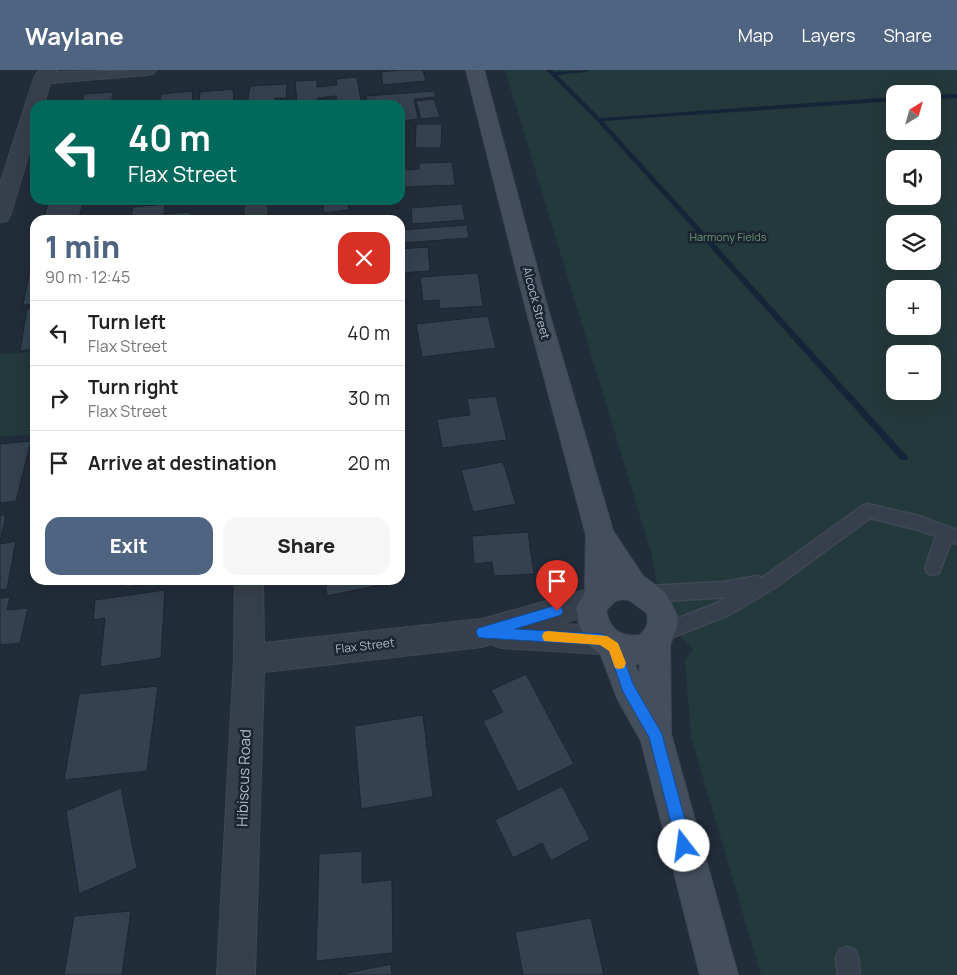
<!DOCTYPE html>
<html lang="en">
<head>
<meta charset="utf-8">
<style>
	body { margin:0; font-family:Manrope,sans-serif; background:#f6f6f6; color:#222; height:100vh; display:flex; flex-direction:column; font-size:19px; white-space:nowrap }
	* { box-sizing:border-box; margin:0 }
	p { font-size:16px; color:#767676 }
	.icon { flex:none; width:28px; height:28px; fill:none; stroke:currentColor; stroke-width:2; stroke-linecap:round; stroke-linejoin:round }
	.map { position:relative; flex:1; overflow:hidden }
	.details { position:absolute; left:30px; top:145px; width:375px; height:370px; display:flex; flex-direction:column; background:#fff; border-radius:15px; box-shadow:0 5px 20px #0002 }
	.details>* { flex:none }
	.top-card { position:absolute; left:30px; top:30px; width:375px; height:105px; border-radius:15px; box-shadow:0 5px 20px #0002; background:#00695c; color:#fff; overflow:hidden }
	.needle { width:32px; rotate:37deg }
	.fabs { position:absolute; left:886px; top:15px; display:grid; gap:10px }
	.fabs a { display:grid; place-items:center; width:55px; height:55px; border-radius:10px; background:#fff; box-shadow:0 5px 20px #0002; font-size:25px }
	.pin { position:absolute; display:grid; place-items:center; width:42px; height:42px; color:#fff; margin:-51px -21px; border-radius:50% 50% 50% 0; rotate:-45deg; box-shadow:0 0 5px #0007 }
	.pin .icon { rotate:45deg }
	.me { position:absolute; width:55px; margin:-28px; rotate:345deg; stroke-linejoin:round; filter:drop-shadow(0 0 4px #0008) }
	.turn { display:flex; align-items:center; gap:18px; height:105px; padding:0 15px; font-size:22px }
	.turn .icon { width:65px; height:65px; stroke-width:2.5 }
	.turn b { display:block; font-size:35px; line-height:42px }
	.round { display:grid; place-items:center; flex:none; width:52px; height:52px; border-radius:15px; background:#f6f6f6 }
	.headline { display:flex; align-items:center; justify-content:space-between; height:85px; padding:0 15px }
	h1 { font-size:30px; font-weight:800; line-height:38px; color:#4f6481 }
	.button { display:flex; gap:10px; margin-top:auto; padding:10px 15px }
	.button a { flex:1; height:58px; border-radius:15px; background:#4f6481; color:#fff; font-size:20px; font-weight:800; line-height:58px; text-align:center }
	.button a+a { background:#f6f6f6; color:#222 }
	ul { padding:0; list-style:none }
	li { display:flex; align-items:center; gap:15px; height:65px; padding:0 15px; border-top:1px solid #e0e0e0 }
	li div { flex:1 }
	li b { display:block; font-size:19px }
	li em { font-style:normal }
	header { display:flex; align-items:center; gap:30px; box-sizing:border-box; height:70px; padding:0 25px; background:#4f6481; color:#fff }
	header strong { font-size:24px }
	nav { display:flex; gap:28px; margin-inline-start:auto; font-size:18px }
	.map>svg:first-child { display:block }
</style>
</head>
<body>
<header>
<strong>Waylane</strong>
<nav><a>Map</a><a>Layers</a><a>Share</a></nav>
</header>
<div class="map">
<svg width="957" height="905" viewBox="0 0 957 905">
	<rect width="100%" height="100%" fill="#222d3a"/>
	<g fill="#24393b" fill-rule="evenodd">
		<path d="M505,0h452v905h-196l-70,-238 -6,-77 8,-10 -31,-36 -10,-58zM895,24h37v37h-37zM895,89h37v37h-37zM895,154h37v37h-37zM895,219h37v37h-37zM895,284h37v37h-37z"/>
		<path d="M35,282v83l-35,1v-82z"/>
	</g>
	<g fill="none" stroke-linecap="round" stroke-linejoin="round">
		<g fill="#162438" fill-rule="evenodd">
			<path d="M546,0h6l2,2 35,-2 -3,2 -29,3 43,43 295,-21v4l-292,20 304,335 1,2 -1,2h-6l-304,-339z"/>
			<path d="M957,24v4l-25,1v-4z"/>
		</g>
	</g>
	<g fill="#354150" stroke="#1d2631">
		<path d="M400,0h23l3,11 -43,4 -2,-13z"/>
		<path d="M357,7l4,25 -24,2 -1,-8 -19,2 1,6 -21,1 -2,-24 22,-1v7l20,-2 -1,-6z"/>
		<path d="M287,14l-1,14h-11v5l-28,1 3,-18z"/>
		<path d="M233,19l1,16h-35l1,-13z"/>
		<path d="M193,21l-1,14h-33l2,-11z"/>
		<path d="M434,21l2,6 -22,2 4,20 -16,2 -3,-18 -32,2 -1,-9z"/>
		<path d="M113,22l-2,13h-29l2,-11z"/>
		<path d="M434,29l6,18 -19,2 -5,-18z"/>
		<path d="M416,54h26l-1,24h-26z"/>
		<path d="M452,92l3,23 -50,2 -1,-17 15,-1v-6z"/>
		<path d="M49,130h35l-5,17 -36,3z"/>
		<path d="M322,130h25l2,10 -25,3z"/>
		<path d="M165,134l-1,10 27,-2 -1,8h-60l3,-13z"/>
		<path d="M462,134l3,16 -53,4 -1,-16z"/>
		<path d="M467,155l2,13 -67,5 -1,-13z"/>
		<path d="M428,177l2,24 -30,2v-24z"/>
		<path d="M31,195h4v39l-12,1z"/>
		<path d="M478,203l5,33 -43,3 -1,-9 -16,1 -3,-24z"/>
		<path d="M35,238v41l-15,2 7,-42z"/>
		<path d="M488,246l8,32 -74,9 -6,-33z"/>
		<path d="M496,326l11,44 -65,8 -5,-29 33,-4 -3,-16z"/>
		<path d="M31,371l-15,60 -16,2v-59z"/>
		<path d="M503,392l13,42 -43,8 -12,-42z"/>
		<path d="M0,445h6l-6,28z"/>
		<path d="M528,462l6,42 -40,2 -2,-14 -18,2 -2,-28z"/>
		<path d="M16,471l-9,48 -7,1v-46z"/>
		<path d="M125,510h35v3l-36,4z"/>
		<path d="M325,510h59l1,4 -58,12z"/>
		<path d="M165,520l-4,68 -61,9 5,-49 -12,2 2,-20z"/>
		<path d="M10,527l-3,13 21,-2 -8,35 -20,2v-47z"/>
		<path d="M526,604l48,90 -56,28 -35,-71 20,-9 -12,-22z"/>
		<path d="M158,616l-11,85 -83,9 15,-86z"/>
		<path d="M423,645l10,82 -72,12 -7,-83z"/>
		<path d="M562,716l28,53 -39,22 -9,-18 -29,15 -18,-38z"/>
		<path d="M121,718l16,80 -58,26 -13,-83z"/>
		<path d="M362,781v32l30,-3 1,73 -77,8 3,-107z"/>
		<path d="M131,841l-9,64h-58l10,-59z"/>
		<path d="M591,848l13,57h-81l-8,-43z"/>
		<path d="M391,894l1,11h-55z"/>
	</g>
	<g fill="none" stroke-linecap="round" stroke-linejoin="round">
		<g stroke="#3f4853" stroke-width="3">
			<g id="lane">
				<path d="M868,434l51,12 38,14v14l-6,-2 -12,31 -6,2 -6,-2 -2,-5 11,-32 -18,-6 -48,-12 -94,69 -47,28 -69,27 -6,-2 -3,-6 3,-6 63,-25 11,-6 -80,5 -6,-3 -3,-5 3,-5 6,-3 76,-4 34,-6 4,2 100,-72z"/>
				<path d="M847,877l8,3 3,8 2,17h-22l-2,-17 3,-8z"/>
			</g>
		</g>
		<g stroke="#3f4853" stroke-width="2">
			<g id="street">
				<path d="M39,0h18l-2,2 101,-2 -3,4 -6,1 -97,8 -6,22h-9v28l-25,83 -3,5 -7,1v-38l34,-106z"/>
				<path d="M256,132l7,2 3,4v12h-20v-12l3,-4z"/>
				<path d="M235,510h28l1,63 218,-24 114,-32 10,4 5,9 -5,9 -45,15 41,2 11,4 4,10 -4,10 -11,4 -101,-6 -10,-4 -9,3 -218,25 -9,303h-38l17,-316z"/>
			</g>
		</g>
		<g stroke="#3f4853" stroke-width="2">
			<path id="secondary" d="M466,0h18l64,239 65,222 30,45 23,17 11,23 1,8 -8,21 1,89 67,241h-38l-59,-234 -24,-43 -16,-43 -10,-8 -12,-22 -3,-17 9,-16 1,-57 -60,-226zM622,529l7,1 18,13c2,11 0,15 -7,22 -20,3 -31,-6 -34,-25l9,-9zM635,594h5l-1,12z"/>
		</g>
		<use href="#lane" fill="#363f4b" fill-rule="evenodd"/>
		<use href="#street" fill="#363f4b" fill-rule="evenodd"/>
		<use href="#secondary" fill="#444e5d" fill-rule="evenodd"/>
	</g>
	<path fill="#1a73e8" stroke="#114b97" d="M557,535l4,2 2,4 -2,4 -46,14 87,5 16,9 15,41 29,50 30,112 -2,5 -6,2 -5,-2 -2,-5 -28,-109 -26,-45 -14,-41 -9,-6 -118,-7 -4,-1 -2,-5 2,-4 4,-1z"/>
	<path fill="#f59e0b" d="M548,561l59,5 11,7 8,20 -2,5 -5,1 -4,-1 -6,-17 -9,-6 -56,-4 -2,-5 2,-4z"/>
	<g text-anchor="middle" stroke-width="5" stroke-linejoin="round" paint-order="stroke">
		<g font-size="11" fill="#699772" stroke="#1b242f">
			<text x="728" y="171">Harmony Fields</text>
		</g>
		<g font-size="12" fill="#b1bac6" stroke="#1b242f">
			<text transform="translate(536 233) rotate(75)" y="4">Alcock Street</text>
			<text transform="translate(365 576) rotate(-7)" y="4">Flax Street</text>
		</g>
		<g font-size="15" fill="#b1bac6" stroke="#1b242f">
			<text transform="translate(244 708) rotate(-88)" y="5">Hibiscus Road</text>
		</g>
	</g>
</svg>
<div class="fabs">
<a><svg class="needle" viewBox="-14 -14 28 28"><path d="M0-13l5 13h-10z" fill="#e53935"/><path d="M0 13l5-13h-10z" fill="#767676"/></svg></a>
<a><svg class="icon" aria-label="sound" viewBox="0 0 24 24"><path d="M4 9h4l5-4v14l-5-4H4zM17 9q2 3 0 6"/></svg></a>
<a><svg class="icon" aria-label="layers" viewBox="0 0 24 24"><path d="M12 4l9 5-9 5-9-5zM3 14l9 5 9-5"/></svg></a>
<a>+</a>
<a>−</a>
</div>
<div class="pin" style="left:557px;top:541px;background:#d93025"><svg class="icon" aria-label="arrive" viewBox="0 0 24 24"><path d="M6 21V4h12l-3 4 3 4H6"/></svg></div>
<svg class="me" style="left:684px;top:776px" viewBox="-20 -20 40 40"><circle r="19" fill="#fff"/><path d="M0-13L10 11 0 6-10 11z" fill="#1a73e8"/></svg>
<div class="top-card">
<div class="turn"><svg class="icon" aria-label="left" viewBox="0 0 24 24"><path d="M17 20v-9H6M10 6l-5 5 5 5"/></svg><div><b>40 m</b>Flax Street</div></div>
</div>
<section class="details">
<div class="headline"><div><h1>1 min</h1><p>90 m · 12:45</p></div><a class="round" style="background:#d93025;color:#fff"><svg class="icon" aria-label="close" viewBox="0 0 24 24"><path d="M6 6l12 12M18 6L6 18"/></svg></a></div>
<ul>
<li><svg class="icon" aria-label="left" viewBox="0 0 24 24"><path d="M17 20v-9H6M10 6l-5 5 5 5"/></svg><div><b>Turn left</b><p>Flax Street</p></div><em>40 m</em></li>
<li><svg class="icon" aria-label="right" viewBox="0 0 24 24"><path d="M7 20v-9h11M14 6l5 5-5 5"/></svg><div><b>Turn right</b><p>Flax Street</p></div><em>30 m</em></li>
<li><svg class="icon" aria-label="arrive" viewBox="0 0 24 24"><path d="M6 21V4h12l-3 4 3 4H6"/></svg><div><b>Arrive at destination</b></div><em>20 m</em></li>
</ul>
<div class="button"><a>Exit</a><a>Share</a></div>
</section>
</div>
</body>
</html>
